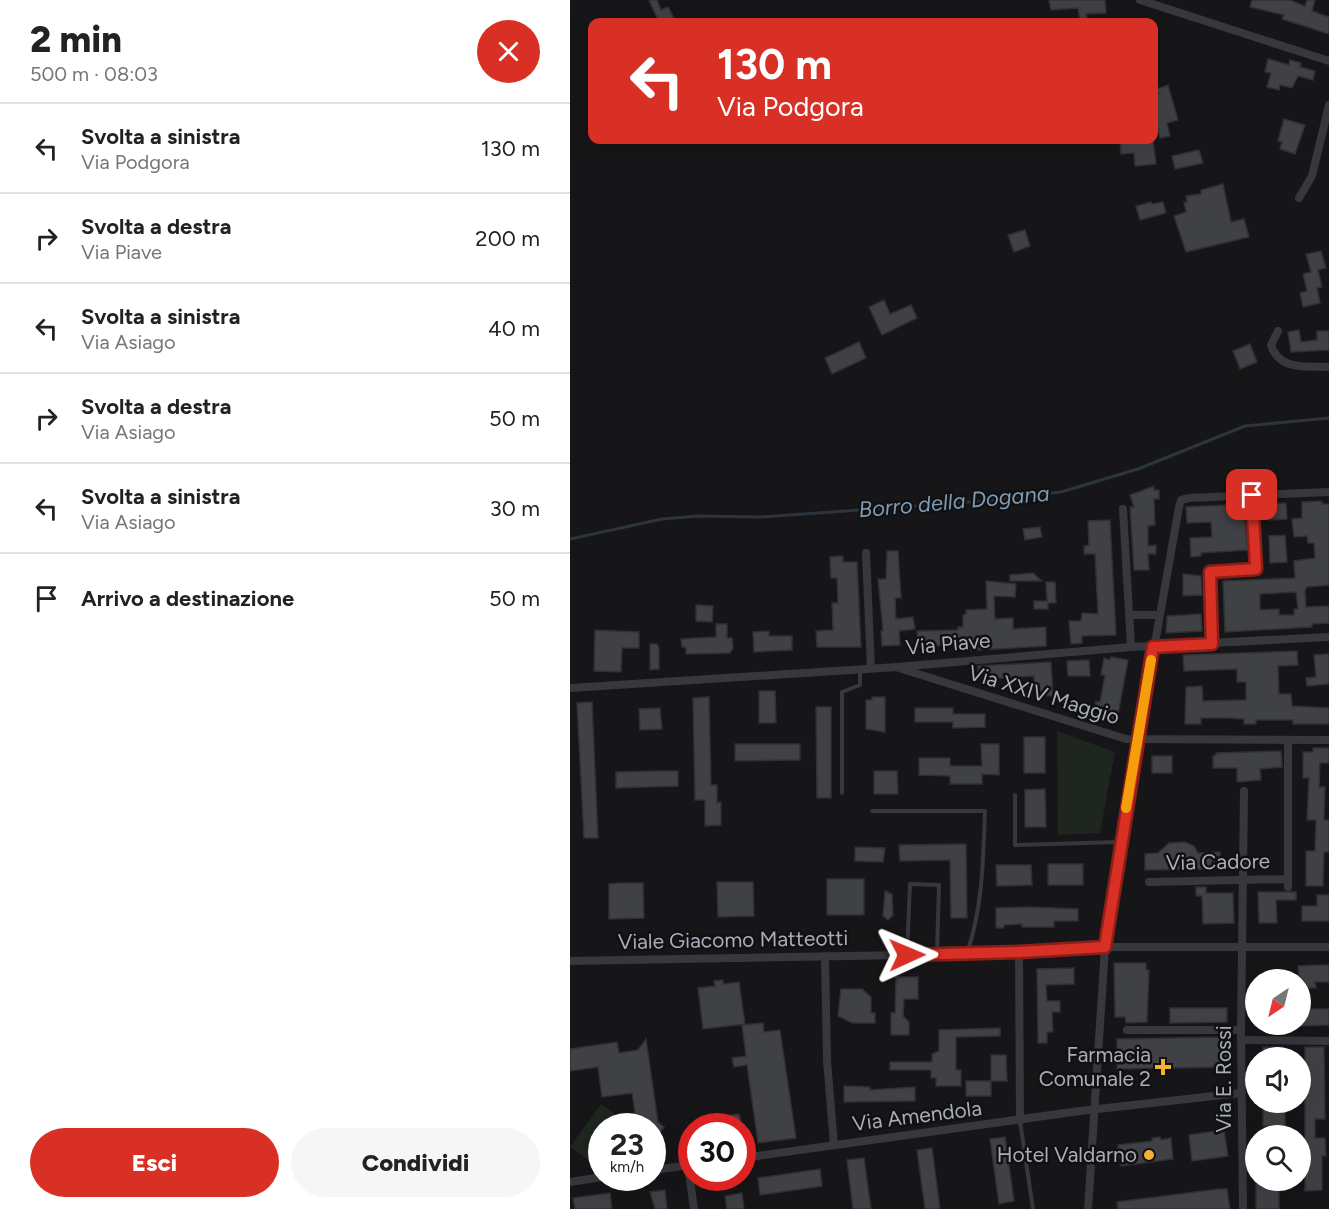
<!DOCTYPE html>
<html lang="it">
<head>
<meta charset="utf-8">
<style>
	body { margin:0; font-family:Figtree,sans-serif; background:#f6f6f6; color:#222; height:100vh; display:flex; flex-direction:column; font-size:22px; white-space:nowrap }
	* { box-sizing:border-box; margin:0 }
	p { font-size:20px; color:#767676 }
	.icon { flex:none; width:33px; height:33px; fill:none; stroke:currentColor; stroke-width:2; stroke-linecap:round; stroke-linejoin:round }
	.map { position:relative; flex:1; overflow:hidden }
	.side { display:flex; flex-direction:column; background:#fff; width:570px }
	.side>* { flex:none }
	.hud { position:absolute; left:18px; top:18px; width:570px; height:126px; border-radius:12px; box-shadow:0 6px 24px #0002; background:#d93025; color:#fff; overflow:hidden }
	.needle { width:39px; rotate:215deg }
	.controls { position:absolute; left:675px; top:969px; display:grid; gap:12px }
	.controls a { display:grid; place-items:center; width:66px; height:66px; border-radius:50%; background:#fff; box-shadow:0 6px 24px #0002; font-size:30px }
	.speed { position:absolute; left:18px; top:1113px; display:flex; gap:12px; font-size:30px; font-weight:700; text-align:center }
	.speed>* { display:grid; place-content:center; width:78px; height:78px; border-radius:50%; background:#fff; box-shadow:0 6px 24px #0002; line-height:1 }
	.speed small { font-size:15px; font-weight:400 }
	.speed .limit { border:9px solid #d22; background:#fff; color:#111 }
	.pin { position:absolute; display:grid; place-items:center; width:51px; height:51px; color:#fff; margin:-26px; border-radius:12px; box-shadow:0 3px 9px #0006 }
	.me { position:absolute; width:66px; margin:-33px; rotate:89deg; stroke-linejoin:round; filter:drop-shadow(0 0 4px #0008) }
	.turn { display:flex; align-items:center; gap:21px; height:126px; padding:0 30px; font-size:27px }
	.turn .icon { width:78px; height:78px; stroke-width:2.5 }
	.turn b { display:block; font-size:42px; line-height:51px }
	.round { display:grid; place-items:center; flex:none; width:63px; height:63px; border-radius:32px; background:#f6f6f6 }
	.overview { display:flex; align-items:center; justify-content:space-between; height:102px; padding:0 30px }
	h1 { font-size:36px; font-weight:800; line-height:45px }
	.primary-button { display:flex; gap:12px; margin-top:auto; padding:12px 30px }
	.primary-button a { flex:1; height:69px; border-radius:36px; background:#d93025; color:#fff; font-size:24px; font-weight:800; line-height:69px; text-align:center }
	.primary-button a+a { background:#f6f6f6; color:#222 }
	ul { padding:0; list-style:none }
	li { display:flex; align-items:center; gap:18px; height:90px; padding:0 30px; border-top:2px solid #e0e0e0 }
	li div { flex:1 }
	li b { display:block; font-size:22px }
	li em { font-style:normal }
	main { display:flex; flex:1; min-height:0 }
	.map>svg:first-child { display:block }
</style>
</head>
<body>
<main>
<section class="side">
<div class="overview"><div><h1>2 min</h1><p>500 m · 08:03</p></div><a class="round" style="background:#d93025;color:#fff"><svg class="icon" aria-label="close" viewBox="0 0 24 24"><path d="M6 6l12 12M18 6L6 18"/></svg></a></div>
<ul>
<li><svg class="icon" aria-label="left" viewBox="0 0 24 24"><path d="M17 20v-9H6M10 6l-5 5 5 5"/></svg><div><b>Svolta a sinistra</b><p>Via Podgora</p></div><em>130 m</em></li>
<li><svg class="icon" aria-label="right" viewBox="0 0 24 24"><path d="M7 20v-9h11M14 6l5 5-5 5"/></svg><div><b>Svolta a destra</b><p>Via Piave</p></div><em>200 m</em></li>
<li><svg class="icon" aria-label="left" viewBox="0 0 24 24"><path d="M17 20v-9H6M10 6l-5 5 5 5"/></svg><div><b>Svolta a sinistra</b><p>Via Asiago</p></div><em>40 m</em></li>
<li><svg class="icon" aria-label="right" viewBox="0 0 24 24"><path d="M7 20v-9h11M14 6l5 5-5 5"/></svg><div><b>Svolta a destra</b><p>Via Asiago</p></div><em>50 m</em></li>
<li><svg class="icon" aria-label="left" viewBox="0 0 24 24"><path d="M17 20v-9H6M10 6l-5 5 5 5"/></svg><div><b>Svolta a sinistra</b><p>Via Asiago</p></div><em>30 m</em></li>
<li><svg class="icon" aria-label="arrive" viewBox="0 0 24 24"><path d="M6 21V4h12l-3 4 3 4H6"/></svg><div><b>Arrivo a destinazione</b></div><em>50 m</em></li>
</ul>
<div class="primary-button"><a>Esci</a><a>Condividi</a></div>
</section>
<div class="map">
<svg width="759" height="1209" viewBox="0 0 759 1209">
	<rect width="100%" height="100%" fill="#161618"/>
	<g fill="#1e261f">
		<path d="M487,731l58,21 -15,81 -42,2z"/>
		<path d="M31,1104l21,15 -6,7h-14l-1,21 -10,15 -21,-15z"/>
	</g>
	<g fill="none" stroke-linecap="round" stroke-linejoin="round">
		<path stroke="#2c353c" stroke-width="3" d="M0,539l92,-20 36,-3 63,1 224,-16 76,-9 77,-23 107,-43 84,-8"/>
	</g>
	<g fill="#404145" stroke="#303034" stroke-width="1.5" fill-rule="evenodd">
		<path d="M79,0h8l4,10 7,-3 8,15h-17z"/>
		<path d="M479,0h56l1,13 -20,1 2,8h-8l-2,-14 -27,2z"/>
		<path d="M682,0h38l15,6 2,-6h8l-3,11 17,6v17l-47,-15 2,-4 -34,-8z"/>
		<path d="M698,59l21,6 1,-5 11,3 -1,4 15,4 -2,9 -15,-4 -6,12 -12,-3 -1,5 -12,-3 4,-14 -6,-1z"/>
		<path d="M598,85l10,35 -11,3 3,13 -10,2 -6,-26 2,-1 -2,-15 4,-2 -1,-5z"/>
		<path d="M714,119l21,6 -10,29 -15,-5 2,-7 -4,-1z"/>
		<path d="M550,140h33l3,24 -21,2 -1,-13 -13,1z"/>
		<path d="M629,150l4,13 -28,6 -3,-13z"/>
		<path d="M653,184l8,38 13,-3 5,18 -63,15 -12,-36 12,-4 -2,-10h3l-1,-6 15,-2v-4z"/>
		<path d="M581,202l1,2 11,-2 3,11 -26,7 -4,-14z"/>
		<path d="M455,230l5,16 -16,6 -6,-17z"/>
		<path d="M751,251l5,17 -8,2 4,17 -5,1 3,15 -17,4 -3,-14 7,-2 -4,-17 8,-2 -5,-18z"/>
		<path d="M314,300l6,14 21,-9 6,13 -35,17 -13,-28z"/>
		<path d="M729,330l2,12 16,-2v-9h12v19l-38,2 -3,-20z"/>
		<path d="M289,342l7,16 -34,16 -7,-16z"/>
		<path d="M680,344l7,18 -17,7 -7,-18z"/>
		<path d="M584,486v4h5v9h-5l1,26 -7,1v20l8,-1v9h-8l1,16h-15l-4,-63h4l-4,-12z"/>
		<path d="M752,501v3h7v81l-22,2 -2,4 1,16 23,-1v17l-17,1v3l-87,5 -2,-51 72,-3 -1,-17 21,-3 -1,-15h-6l-1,-7 -13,1 -2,-18 10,-1v-16zM726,592l2,17h-4v6h-15v-6l-19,1v-16z"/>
		<path d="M716,503l1,16 -19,1 -1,-16z"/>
		<path d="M676,504l1,10h-3l4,36 -47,3v3l-10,1 -1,-19 22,-1 -1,-15 -24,1 -1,-16z"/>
		<path d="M540,520l6,115 -34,1v7l-11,1 -2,-23h12l1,-8 16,1 -3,-60h-11v-8l5,-1 -1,-24z"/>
		<path d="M470,527l2,10 -17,3 -2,-11z"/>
		<path d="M715,535l2,27 -17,1 -1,-27z"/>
		<path d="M317,551h11l3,47h-6l1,21 17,-2 2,12 -16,2 1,14 -18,1 -1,-15h2l-5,-52h8z"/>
		<path d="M273,556v6h14l4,85h-44l-1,-16 17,-1 -1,-27h6l-1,-25h-6l-1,-21z"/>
		<path d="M463,573l9,8h-32v-6z"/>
		<path d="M613,574l18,2 1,19 -19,1z"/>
		<path d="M416,581l30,3 -1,13 -21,-1 1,23 18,-1v11l33,-2v19l-83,5v-7l-45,3 -1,-16 41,-1v-3h5v-12l3,-1v-4l21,-1z"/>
		<path d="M476,582h9l1,21h-8v6h-14v-8h13z"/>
		<path d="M126,605l17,1 -1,16 -16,-1z"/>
		<path d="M631,614l1,17 -36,2 1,-17z"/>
		<path d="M146,624h11v14h5l1,10 -3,5 -44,1v-7h-4l-1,-8 35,-2z"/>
		<path d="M25,630l44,2v16h-17l-1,24 -27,-1z"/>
		<path d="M199,631v5h23v14l-38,2 -1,-20z"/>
		<path d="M80,644h7l2,4v21l-9,1z"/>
		<path d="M727,651l1,14 -20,1 1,28h12l1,12 37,2v16h-36v-4h-37v4h-12v-5l-17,-1h-26v6h-16l1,-37 16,-1 1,15 43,-1v-18h-9v-13l-53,2 -1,-16z"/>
		<path d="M759,654v30l-22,2 -1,-8 10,-1 -2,-22z"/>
		<path d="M541,657l17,3 -11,60 -20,-4 1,-6h-3l1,-9 4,1 5,-27h-4l3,-17 6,2z"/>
		<path d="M519,660l1,16h-22l-1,-15z"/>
		<path d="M481,662l2,34 -18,-1 -1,-19 -45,3 -11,-3v-10z"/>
		<path d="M189,691h16l1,32h-17z"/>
		<path d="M139,697l2,88h6v18l4,-1v23l-16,1v-26h-10l-2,-102z"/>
		<path d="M302,697h13v35l-19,-3v-29h6z"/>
		<path d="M22,702l6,136h-14l-7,-135z"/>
		<path d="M246,707h15v91h-14z"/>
		<path d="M90,708l2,21 -22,1 -1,-21z"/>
		<path d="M345,708h38v6h32v13l-32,1v-6h-38z"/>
		<rect x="454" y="737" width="21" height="36"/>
		<path d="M165,744h65v16l-65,1z"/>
		<path d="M411,744h18v31l-17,-1v10h-32v-8l-31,-1v-17h31v8h32z"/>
		<path d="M743,748h16v15h-9l-1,24h6l-1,33h5v32h-5l-1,34h-17v-35h9l1,-31h-9l2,-42h-6v-26h10z"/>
		<path d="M711,751l1,16 -22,2 1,11 -24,2v-14h-24v-12l3,-1v-2z"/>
		<rect x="582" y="756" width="20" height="17"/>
		<path d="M89,771h19v15l-62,2v-16z"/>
		<path d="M304,771h23l1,23h-24z"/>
		<path d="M475,789l1,38h-21v-37z"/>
		<path d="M615,842l9,4 4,7 22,-1v7l-9,3v7l-66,1v-16l13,-1 11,-10z"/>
		<path d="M396,844l1,74h-16l-1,-58 -50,1 -1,-16z"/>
		<path d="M285,847l30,1 -2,14 -28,-1z"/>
		<rect x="478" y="864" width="35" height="21"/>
		<path d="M426,865h35l1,20 -35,1z"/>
		<rect x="257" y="879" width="37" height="36"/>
		<path d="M147,882h36l1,34 -36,1z"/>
		<path d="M50,883h23l1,35 -35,1v-35z"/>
		<path d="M626,887h10v6h27l1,30 -31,1 -1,-28h-6z"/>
		<path d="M315,891l7,3 1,21 -5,5 -5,-4z"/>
		<path d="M688,892h38v8h-20l1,23h-18z"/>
		<path d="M747,895h12v26h-27v-15h15z"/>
		<path d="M459,907l49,2v12h-24v6h-32v-3l-18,1v3h-8v-20z"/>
		<path d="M544,963h32v7h3l-2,52 -21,1 -1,-6h-10z"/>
		<path d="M751,965h8v17h-14l1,6h-16l-2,-22z"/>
		<path d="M504,968v16l-28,1 1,16h13v11h-8l1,20h-6v11h-9l-1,-74z"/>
		<path d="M326,977h22v22h-14l-1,17 6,6v13h-18v-22h4z"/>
		<path d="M153,980v4l16,-2 6,42 -42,5 -5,-41 17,-2 -1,-5z"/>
		<path d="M271,989h21l9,8v16h4v10h-23l-14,-7z"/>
		<path d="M600,1008h57v14l-57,1z"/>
		<path d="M730,1009h29v16l-29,1z"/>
		<path d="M193,1023l1,9 16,-2 16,108 -38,5 -11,-78 -13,2 -2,-9 14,-2 -4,-31z"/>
		<path d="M430,1028v8l-44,1v33h5v16h-25v-8h-5v-8h-41v-8h42v-8l7,-3v-21z"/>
		<path d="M657,1037l1,30 -111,2v-30z"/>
		<path d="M76,1039l12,83 6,5 -12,15v-16h-15l-5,-33 -30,4 -4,-30 -28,4v-22l47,-7 2,11 19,-3z"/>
		<rect x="693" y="1047" width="20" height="11"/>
		<path d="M735,1047h19l1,72h-10v19h10l1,18h-4v34l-17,1v-26h-5v-18h5z"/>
		<path d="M421,1055h15l1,26h-16v15h-25v-15h25z"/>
		<path d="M274,1086l26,1v3l45,-3v14l-71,1z"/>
		<rect x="693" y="1108" width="22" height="18"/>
		<path d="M169,1114l3,12h-33l-1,-8z"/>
		<path d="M654,1130l4,26 -36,5 -3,-26z"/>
		<path d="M435,1137l9,64 -15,3 -9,-65z"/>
		<path d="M590,1137l1,3 10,-2 2,21 -52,7 -2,-9 -4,1 -1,-8 4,-1v-4l34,-4v-3z"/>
		<path d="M362,1148l8,61h-15l-8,-59z"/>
		<path d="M294,1158l7,51h-18l-6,-49z"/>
		<path d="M250,1169l2,17 -62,9 -2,-17z"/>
		<rect x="686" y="1180" width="23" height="29"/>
		<path d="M649,1189h8l3,20h-112l-1,-7z"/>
		<path d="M95,1190l2,19h-12l-5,-17z"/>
		<path d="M40,1193l2,16h-37l-2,-11z"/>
		<path d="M172,1193l2,16h-17l-2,-13z"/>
	</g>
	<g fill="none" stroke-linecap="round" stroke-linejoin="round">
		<g stroke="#37383d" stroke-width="4">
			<path d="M272,793v-101l18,-7v-15"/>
			<path d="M445,795v50l104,-3"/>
			<path d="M302,811h113c-2,49 -2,95 -18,142"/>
			<path d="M337,955l3,-71 29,1 -2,68"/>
			<path d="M450,1121l13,88"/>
		</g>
		<g stroke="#37383d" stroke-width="8">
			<path d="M570,0l189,61"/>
			<path d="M729,198l13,-22 17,-71"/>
			<path d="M708,331l-7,14c8,26 36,21 58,22"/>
			<path d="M553,509l8,138"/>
			<path d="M296,553l5,115"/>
			<path d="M559,615h30"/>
			<path d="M643,644l-3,-72 46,-3 -4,-74"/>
			<path d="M329,668l227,71 203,1"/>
			<path d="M0,688l327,-21 234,-20 198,-10"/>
			<path d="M579,882l139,-3"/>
			<path d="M718,887v-145"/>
			<path d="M449,953l1,168"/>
			<path d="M255,956l2,104 7,85"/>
			<path d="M0,961l449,-8 86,-6h224"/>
			<path d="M557,1030h114"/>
			<path d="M671,1040l88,1"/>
			<path d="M172,1158l338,-47 161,-18"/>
			<path d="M118,1165l6,44"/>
			<path d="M82,1170l39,-5"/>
			<path d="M0,1182l32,-5"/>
			<path d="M518,1209l17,-262 15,-105 59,-335 2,-7 8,-2 140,-6"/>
			<path d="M673,1209l-2,-179 3,-239"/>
		</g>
	</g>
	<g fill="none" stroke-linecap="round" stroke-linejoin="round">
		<g stroke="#8d1f18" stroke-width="15">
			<path id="route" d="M337,955l112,-3 86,-5 48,-300 59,-3 -2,-72 46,-3 -4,-74"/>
		</g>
		<use href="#route" stroke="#d93025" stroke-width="10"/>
		<path stroke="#f59e0b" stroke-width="10" d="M556,808l25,-148"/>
	</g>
	<g fill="#f2b134" stroke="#111113" stroke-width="2">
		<path d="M590 1058h6v6h6v6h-6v6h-6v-6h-6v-6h6z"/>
		<circle cx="579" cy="1155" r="6"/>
	</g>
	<g text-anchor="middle" stroke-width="5" stroke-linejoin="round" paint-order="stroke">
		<g font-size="21" fill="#a8adb8" stroke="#111113">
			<text transform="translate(378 644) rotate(-5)" y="7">Via Piave</text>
			<text transform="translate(474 695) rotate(17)" y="7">Via XXIV Maggio</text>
			<text transform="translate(648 862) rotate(-1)" y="7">Via Cadore</text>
			<text transform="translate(163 940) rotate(-1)" y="7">Viale Giacomo Matteotti</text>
			<text transform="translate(654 1079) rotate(-90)" y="7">Via E. Rossi</text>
			<text transform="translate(347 1116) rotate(-7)" y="7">Via Amendola</text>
		</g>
		<g font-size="21" fill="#a8adb8" stroke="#111113" text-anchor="end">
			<text x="581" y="1062">Farmacia<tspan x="581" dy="24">Comunale 2</tspan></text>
			<text x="567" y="1162">Hotel Valdarno</text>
		</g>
		<g font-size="22" font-style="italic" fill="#7f9bb3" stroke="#111113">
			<text transform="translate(384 501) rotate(-5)" y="8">Borro della Dogana</text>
		</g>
	</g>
</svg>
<div class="controls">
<a><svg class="needle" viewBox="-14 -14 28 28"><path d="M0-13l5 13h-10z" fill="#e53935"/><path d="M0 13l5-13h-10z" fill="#767676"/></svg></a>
<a><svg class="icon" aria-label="sound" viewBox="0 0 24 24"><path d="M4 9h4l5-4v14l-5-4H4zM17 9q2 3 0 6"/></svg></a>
<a><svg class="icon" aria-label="search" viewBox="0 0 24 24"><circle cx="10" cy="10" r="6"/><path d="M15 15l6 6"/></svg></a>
</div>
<div class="speed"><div>23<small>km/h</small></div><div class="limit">30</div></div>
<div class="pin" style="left:682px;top:495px;background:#d93025"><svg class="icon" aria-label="arrive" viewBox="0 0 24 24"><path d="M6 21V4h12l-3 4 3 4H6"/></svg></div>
<svg class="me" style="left:337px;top:955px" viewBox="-20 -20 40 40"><path d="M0-17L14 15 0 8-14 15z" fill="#d93025" stroke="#fff" stroke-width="4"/></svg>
<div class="hud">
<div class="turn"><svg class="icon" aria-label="left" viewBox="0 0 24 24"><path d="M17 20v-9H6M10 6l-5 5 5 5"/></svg><div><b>130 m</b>Via Podgora</div></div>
</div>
</div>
</main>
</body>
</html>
